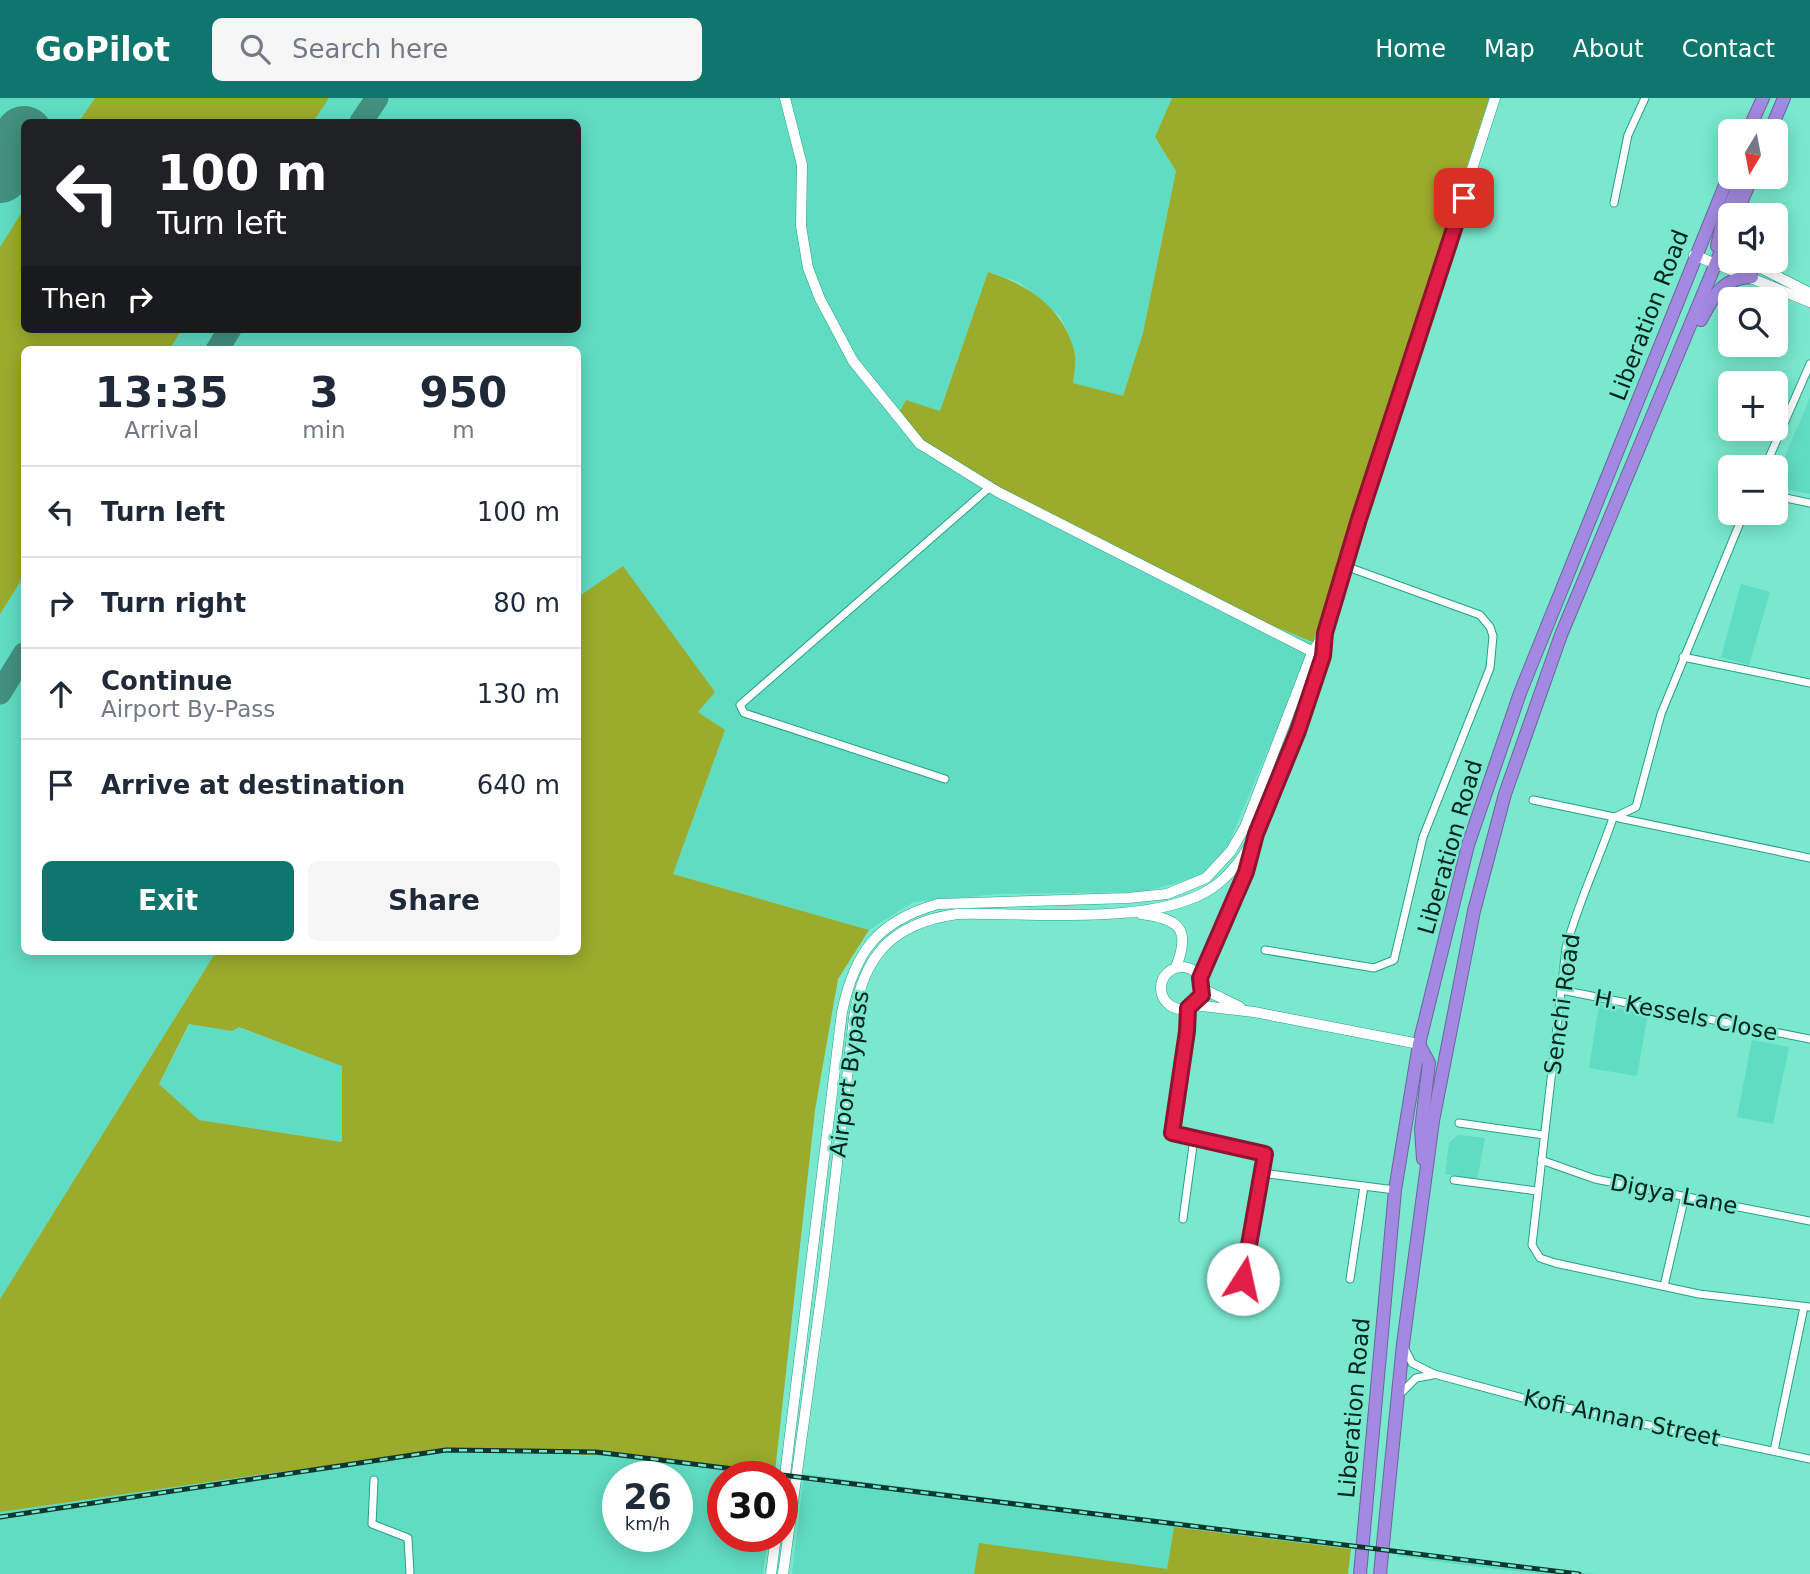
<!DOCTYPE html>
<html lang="en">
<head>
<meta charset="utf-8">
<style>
	body { margin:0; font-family:"DejaVu Sans",sans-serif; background:#f6f6f7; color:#1f2937; height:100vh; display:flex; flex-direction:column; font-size:26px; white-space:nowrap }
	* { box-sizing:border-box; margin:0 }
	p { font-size:23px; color:#747a83 }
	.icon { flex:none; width:38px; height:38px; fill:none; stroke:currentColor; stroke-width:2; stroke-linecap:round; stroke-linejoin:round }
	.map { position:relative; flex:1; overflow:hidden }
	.side { position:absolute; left:21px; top:248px; width:560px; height:609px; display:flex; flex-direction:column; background:#fff; border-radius:10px; box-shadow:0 4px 18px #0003 }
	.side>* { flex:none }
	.top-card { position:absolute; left:21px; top:21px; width:560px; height:214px; border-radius:10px; box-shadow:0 4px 18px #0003; background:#202124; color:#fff; overflow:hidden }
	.needle { width:46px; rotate:190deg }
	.tools { position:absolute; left:1718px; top:21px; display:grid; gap:14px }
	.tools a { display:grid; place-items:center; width:70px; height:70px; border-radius:10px; background:#fff; box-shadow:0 4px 18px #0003; font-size:35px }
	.speed { position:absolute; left:602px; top:1363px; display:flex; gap:14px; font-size:35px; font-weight:700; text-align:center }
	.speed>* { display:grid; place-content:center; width:91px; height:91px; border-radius:50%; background:#fff; box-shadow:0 4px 18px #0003; line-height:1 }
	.speed small { font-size:18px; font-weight:400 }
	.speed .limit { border:10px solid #d22; background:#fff; color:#111 }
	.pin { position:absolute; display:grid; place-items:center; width:60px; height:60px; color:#fff; margin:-30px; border-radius:14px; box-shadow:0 4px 10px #0006 }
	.me { position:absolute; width:77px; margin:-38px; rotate:10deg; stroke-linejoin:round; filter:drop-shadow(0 0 5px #0008) }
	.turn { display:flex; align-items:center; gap:24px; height:147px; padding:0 21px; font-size:32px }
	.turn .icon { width:91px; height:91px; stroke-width:2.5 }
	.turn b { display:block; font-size:49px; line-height:60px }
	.then { display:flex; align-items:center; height:66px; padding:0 21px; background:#0003; gap:14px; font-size:26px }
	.eta { display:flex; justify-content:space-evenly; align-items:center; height:119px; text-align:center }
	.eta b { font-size:42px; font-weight:700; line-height:49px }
	.button { display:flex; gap:14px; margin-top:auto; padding:14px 21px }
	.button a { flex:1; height:80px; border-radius:10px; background:#0f766e; color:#fff; font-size:28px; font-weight:700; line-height:80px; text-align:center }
	.button a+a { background:#f6f6f7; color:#1f2937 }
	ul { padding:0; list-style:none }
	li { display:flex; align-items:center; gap:21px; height:91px; padding:0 21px; border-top:2px solid #e0e1e3 }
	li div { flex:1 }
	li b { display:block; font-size:26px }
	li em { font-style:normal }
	header { display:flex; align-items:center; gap:42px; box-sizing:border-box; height:98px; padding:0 35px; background:#0f766e; color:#fff }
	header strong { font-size:33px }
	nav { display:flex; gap:38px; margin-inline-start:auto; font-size:24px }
	.search { width:490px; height:63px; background:#f6f6f7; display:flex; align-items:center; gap:18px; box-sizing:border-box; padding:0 24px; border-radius:10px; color:#747a83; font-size:26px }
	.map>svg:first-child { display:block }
</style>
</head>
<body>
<header>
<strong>GoPilot</strong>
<div class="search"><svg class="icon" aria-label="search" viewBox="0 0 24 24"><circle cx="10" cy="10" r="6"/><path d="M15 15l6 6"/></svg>Search here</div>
<nav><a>Home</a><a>Map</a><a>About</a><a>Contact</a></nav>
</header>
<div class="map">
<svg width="1810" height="1476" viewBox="0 0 1810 1476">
	<rect width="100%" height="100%" fill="#79e8ce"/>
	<g fill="#60dcc2" fill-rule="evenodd">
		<path d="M0,0h1172l-17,39 21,34 -33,162 -20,64 -50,-14 2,-31 -14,-35 -42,-35 -31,-10 -48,139 -34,-11 -7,13 19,23 51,38 69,38 143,76 132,54 -87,208 -28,27 -56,15 -145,2 -84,8 -44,28 -196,-56 52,-144 -27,-18 16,-21 -91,-125 -45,31v-247h-554v602h192l-216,347zM24,24h554v207h-554z"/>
		<path d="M1810,300v96l-34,-7v-10z"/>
		<path d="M1741,486l29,8 -21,73 -28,-8z"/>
		<path d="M1599,906l49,10 -11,62 -48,-8z"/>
		<path d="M190,926l42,7 6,-4 105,39 -1,76 -143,-22 -40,-36z"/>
		<path d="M1752,942l37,7 -16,77 -36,-7z"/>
		<path d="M1458,1037l27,3 -8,42 -32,-6 4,-31z"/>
		<path d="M473,1351l174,9 128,14v5h-52v59l45,1 -5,37h-763v-62l272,-39zM618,1379h59v59h-59z"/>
		<path d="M804,1376l547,70v5l-177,-22 -7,43 -187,-26 -6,30h-182z"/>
		<path d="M1398,1452l65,9 133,15h-57l-77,-9 -65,-9z"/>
	</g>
	<g fill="#9bab2c" fill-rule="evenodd">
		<path d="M95,0h234l-16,24h-234z"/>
		<path d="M1172,0h317l-176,544 -132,-54 -212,-114 -51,-38 -19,-23 7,-13 34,11 48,-139c40,13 74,35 86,78 3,10 0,23 -1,33l50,13 20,-63 33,-162 -21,-34z"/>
		<path d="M24,111v120h158l-13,21h-145v226l-24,38v-367z"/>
		<path d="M623,468l92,126 -17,20 27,18 -52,144 196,56 -31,49 -23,131 -40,362 -128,-14 -174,-9 -201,24 -272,39v-213l216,-347h362v-355zM189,926l43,7 7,-4 103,39v76l-143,-22 -40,-36z"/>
		<path d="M1174,1429l177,22 -3,25h-374l5,-31 188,26z"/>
	</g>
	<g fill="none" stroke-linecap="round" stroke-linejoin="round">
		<g stroke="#42907e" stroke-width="23">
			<path d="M361,24l16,-24"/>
			<path d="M217,252l13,-21"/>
			<path d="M0,595l24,-39"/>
		</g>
		<path stroke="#42907e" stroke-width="58" d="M0,76l24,-39"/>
		<g stroke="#25a089" stroke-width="9">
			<g id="street">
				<path d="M1614,105l14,-68 17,-37"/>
				<path d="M1765,369l45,-103"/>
				<path d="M1776,398l34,7"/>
				<path d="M1744,415l-83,201 -25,93 -23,11c-15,44 -35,85 -47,130l-34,297 8,13 15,5 144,31 111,13"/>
				<path d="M1683,559l127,26"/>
				<path d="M945,681l-201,-66 -4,-8 250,-218"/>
				<path d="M1533,702l277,58"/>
				<path d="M1265,852l109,18 20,-8 29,-123 67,-169 3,-32 -3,-9 -10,-12 -135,-49"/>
				<path d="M1561,892l249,49"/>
				<path d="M1188,910l-1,23 -15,102 93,22 -27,151"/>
				<path d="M1459,1025l85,12"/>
				<path d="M1541,1062l54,19 215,42"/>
				<path d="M1261,1075l134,17"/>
				<path d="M1454,1082l83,11"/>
				<path d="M1183,1121l11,-81"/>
				<path d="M1350,1181l14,-93"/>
				<path d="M1664,1188l21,-90"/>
				<path d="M1405,1251l7,14 22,11 100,27 276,58"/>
				<path d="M1400,1296l16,-16 17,-3"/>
				<path d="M1774,1353l30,-144"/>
				<path d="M374,1382l-2,44 36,14 2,36"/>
			</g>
		</g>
		<g stroke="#25a089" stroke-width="11">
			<g id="secondary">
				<path d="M785,0l17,67 -1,61 7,42 12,31 33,62 67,83 78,48 319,162"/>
				<path d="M1694,157l116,47"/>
				<path d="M1747,163l63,32"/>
				<path d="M1141,816c39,5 50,15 35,53"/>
				<circle cx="1182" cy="890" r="21"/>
				<path d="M1201,880l45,-106 10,-38 42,-103 25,-75 2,-23 34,-114 136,-421"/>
				<path d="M1203,891l37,18"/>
				<path d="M1194,907l60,7 165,32"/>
				<path d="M782,1402l60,-488c13,-61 36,-91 96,-108l190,-6 39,-4 39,-16 25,-27 14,-24 67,-174 13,-20"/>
				<path d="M771,1476l5,-38"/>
				<path d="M783,1476l41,-299 30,-257c9,-63 39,-95 103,-104 70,-2 197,13 255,-26 20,-13 33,-33 44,-54"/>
			</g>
		</g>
		<g stroke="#6a659c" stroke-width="14">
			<g id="highway">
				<path d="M1748,33l15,-33"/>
				<path d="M1770,33l14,-33"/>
				<path d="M1736,117l16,-38"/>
				<path d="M1717,148l5,-22 20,-47"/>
				<path d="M1701,222c13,-25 21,-42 51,-43"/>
				<path d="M1419,946l10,19 -8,66 2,30"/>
				<path d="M1360,1476l35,-384 24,-146 49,-199 52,-152 211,-523"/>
				<path d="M1380,1476l23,-230 30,-223 41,-210 31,-117 56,-159 170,-408"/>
			</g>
		</g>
		<use href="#street" stroke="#fff" stroke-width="7"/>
		<use href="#secondary" stroke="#fff" stroke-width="10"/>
		<use href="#highway" stroke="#a389e1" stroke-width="12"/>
		<g stroke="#0c372e" stroke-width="5">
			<path id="rail" d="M0,1419l446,-67 150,2 983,122"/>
		</g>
		<use href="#rail" stroke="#79e8ce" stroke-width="2.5" stroke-dasharray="8" stroke-linecap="butt"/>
	</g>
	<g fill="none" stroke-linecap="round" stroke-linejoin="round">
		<g stroke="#92132f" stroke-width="18">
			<path id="route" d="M1243,1181l22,-125 -93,-21 15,-102 1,-23 14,-13 -2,-17 46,-106 10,-38 42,-103 25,-75 2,-23 34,-114 105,-321"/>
		</g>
		<use href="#route" stroke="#e11d48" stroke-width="12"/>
	</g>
	<g text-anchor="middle" stroke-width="5" stroke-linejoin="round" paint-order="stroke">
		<g font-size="23" fill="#00231c" stroke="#79e8ce">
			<text transform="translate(1649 217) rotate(-69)" y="8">Liberation Road</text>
			<text transform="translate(1450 749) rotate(-74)" y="8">Liberation Road</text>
			<text transform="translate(1562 906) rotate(-82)" y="8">Senchi Road</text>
			<text transform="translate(1686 917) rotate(11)" y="8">H. Kessels Close</text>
			<text transform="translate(849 976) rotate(-82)" y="8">Airport Bypass</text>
			<text transform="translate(1674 1096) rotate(11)" y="8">Digya Lane</text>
			<text transform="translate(1354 1310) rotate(-85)" y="8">Liberation Road</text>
			<text transform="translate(1622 1320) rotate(12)" y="8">Kofi Annan Street</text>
		</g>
	</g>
</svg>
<div class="tools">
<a><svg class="needle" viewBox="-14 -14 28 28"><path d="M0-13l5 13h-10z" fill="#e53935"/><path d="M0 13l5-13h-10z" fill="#747a83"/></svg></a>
<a><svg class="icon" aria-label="sound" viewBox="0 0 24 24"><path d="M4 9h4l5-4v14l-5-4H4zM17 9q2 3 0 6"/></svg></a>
<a><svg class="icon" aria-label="search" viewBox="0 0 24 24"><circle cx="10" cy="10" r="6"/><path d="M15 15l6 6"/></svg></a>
<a>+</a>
<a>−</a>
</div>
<div class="speed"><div>26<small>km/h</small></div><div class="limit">30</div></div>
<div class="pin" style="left:1464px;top:100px;background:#d93025"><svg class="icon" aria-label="arrive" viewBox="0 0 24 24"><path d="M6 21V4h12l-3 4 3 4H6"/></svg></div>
<svg class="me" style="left:1243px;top:1181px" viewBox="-20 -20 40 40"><circle r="19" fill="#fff"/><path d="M0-13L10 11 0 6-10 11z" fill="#e11d48"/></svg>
<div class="top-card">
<div class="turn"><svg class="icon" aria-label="left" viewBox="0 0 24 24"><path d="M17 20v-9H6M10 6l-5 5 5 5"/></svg><div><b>100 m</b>Turn left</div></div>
<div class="then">Then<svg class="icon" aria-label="right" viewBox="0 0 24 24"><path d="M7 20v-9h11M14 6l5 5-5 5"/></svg></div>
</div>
<section class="side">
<div class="eta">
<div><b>13:35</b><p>Arrival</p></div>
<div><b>3</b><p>min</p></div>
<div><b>950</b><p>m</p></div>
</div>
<ul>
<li><svg class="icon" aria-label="left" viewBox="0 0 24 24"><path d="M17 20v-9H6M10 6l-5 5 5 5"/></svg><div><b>Turn left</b></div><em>100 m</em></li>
<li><svg class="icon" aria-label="right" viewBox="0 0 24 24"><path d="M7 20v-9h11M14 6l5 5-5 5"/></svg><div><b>Turn right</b></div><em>80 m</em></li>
<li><svg class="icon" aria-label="ahead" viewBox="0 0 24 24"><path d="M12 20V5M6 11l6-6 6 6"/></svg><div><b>Continue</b><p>Airport By-Pass</p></div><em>130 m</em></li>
<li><svg class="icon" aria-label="arrive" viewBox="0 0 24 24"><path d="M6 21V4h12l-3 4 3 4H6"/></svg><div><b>Arrive at destination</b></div><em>640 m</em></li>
</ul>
<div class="button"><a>Exit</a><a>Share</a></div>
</section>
</div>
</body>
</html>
